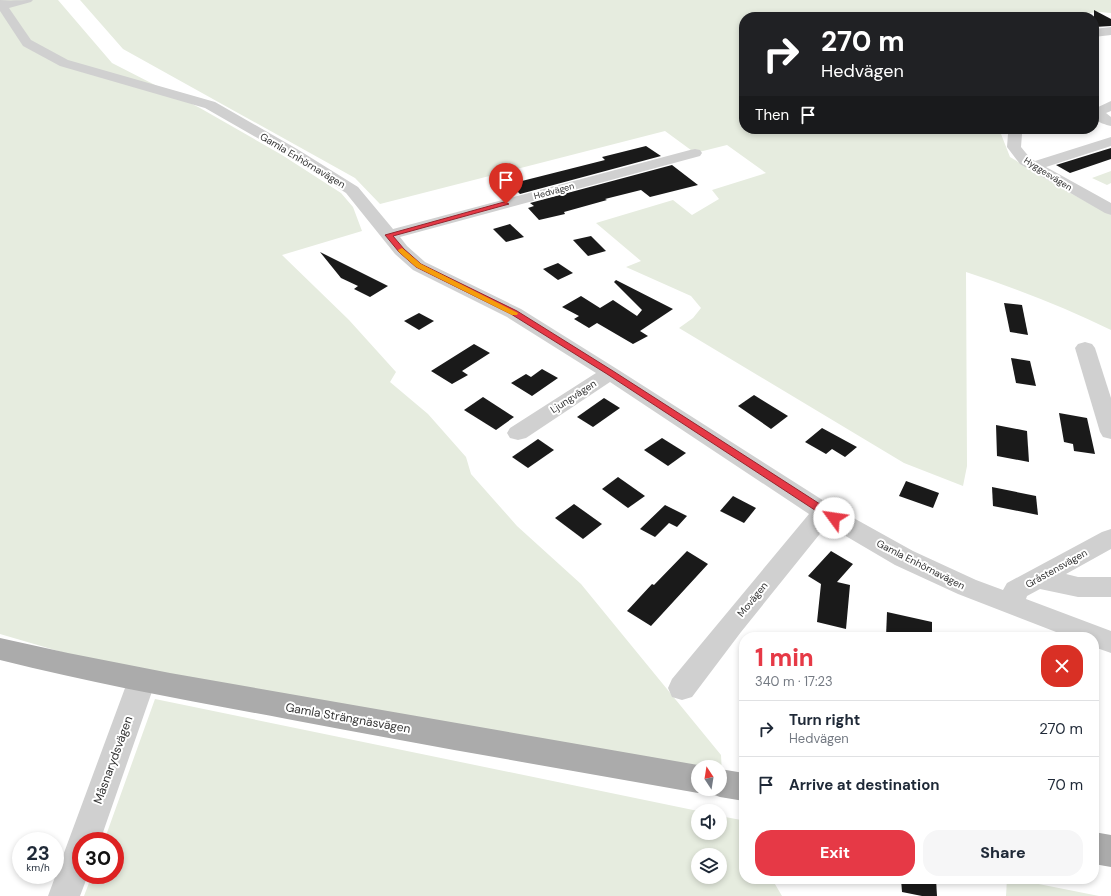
<!DOCTYPE html>
<html lang="en">
<head>
<meta charset="utf-8">
<style>
	body { margin:0; font-family:"DM Sans",sans-serif; background:#f6f6f7; color:#1f2937; height:100vh; display:flex; flex-direction:column; font-size:15px; white-space:nowrap }
	* { box-sizing:border-box; margin:0 }
	p { font-size:13px; color:#747a83 }
	.icon { flex:none; width:22px; height:22px; fill:none; stroke:currentColor; stroke-width:2; stroke-linecap:round; stroke-linejoin:round }
	.map { position:relative; flex:1; overflow:hidden }
	.drawer { position:absolute; left:739px; top:632px; width:360px; height:252px; display:flex; flex-direction:column; background:#fff; border-radius:16px; box-shadow:0 2px 6px #0003 }
	.drawer>* { flex:none }
	.top-card { position:absolute; left:739px; top:12px; width:360px; height:122px; border-radius:16px; box-shadow:0 2px 6px #0003; background:#202124; color:#fff; overflow:hidden }
	.needle { width:26px; rotate:348deg }
	.controls { position:absolute; left:691px; top:760px; display:grid; gap:8px }
	.controls a { display:grid; place-items:center; width:36px; height:36px; border-radius:50%; background:#fff; box-shadow:0 2px 6px #0003; font-size:20px }
	.speed { position:absolute; left:12px; top:832px; display:flex; gap:8px; font-size:20px; font-weight:700; text-align:center }
	.speed>* { display:grid; place-content:center; width:52px; height:52px; border-radius:50%; background:#fff; box-shadow:0 2px 6px #0003; line-height:1 }
	.speed small { font-size:10px; font-weight:400 }
	.speed .limit { border:6px solid #d22; background:#fff; color:#111 }
	.pin { position:absolute; display:grid; place-items:center; width:34px; height:34px; color:#fff; margin:-41px -17px; border-radius:50% 50% 50% 0; rotate:-45deg; box-shadow:0 0 4px #0007 }
	.pin .icon { rotate:45deg }
	.me { position:absolute; width:44px; margin:-22px; rotate:301deg; stroke-linejoin:round; filter:drop-shadow(0 0 3px #0008) }
	.turn { display:flex; align-items:center; gap:14px; height:84px; padding:0 16px; font-size:18px }
	.turn .icon { width:52px; height:52px; stroke-width:2.5 }
	.turn b { display:block; font-size:28px; line-height:34px }
	.then { display:flex; align-items:center; height:38px; padding:0 16px; background:#0003; gap:8px; font-size:15px }
	.round { display:grid; place-items:center; flex:none; width:42px; height:42px; border-radius:16px; background:#f6f6f7 }
	.summary { display:flex; align-items:center; justify-content:space-between; height:68px; padding:0 16px }
	h1 { font-size:24px; font-weight:800; line-height:30px; color:#e63946 }
	.primary-button { display:flex; gap:8px; margin-top:auto; padding:8px 16px }
	.primary-button a { flex:1; height:46px; border-radius:16px; background:#e63946; color:#fff; font-size:16px; font-weight:800; line-height:46px; text-align:center }
	.primary-button a+a { background:#f6f6f7; color:#1f2937 }
	ul { padding:0; list-style:none }
	li { display:flex; align-items:center; gap:12px; height:56px; padding:0 16px; border-top:1px solid #e0e1e3 }
	li div { flex:1 }
	li b { display:block; font-size:15px }
	li em { font-style:normal }
	.map>svg:first-child { display:block }
</style>
</head>
<body>
<div class="map">
<svg width="1111" height="896" viewBox="0 0 1111 896">
	<rect width="100%" height="100%" fill="#fff"/>
	<g fill="#e6ecdf" fill-rule="evenodd">
		<path d="M0,0h58l54,63 88,45 82,47 59,38 12,14 9,24 -80,24 67,65 47,52 -6,10 38,32 38,43 5,17 46,52 64,58 140,171 1,19 -2,-1v-6h-22l-599,-104 -99,-29z"/>
		<path d="M80,0h1031v13l-12,-1 -48,5h-307v112h247l10,5 9,23 51,31 50,27v115c-47,-23 -96,-42 -145,-58l1,194 -4,20 -59,-23 -225,-135 14,-10 8,-10 -10,-12 -65,-29 15,-6 -45,-38 77,-23 19,15 27,-16 -7,-9 54,-17 -39,-28 -32,8 -30,-22 -285,73 -25,-26 -232,-129z"/>
		<path d="M1111,171v12l-4,2 -15,-7z"/>
		<path d="M155,699l543,112v22h22v-17l21,4 3,6v53h28l10,17h-698l8,-21h23v-34h-11zM698,855h22v22h-22z"/>
		<path d="M1007,879h7l85,17h-93z"/>
	</g>
	<g fill="#1a1a1a">
		<path d="M1094,10l17,9v7l-17,1z"/>
		<path d="M646,146l15,10 -141,38 -10,-10 95,-24 -3,-3z"/>
		<path d="M1111,148v11l-41,14 -14,-8z"/>
		<path d="M672,165l26,20 -48,12 -9,-7 -36,9 2,1 -43,12 1,2 -26,6 -11,-12 6,-2 -4,-3z"/>
		<path d="M510,224l14,13 -18,5 -13,-13z"/>
		<path d="M591,236l15,15 -18,5 -15,-16z"/>
		<path d="M320,252l68,34 -18,11 -16,-8 4,-3 -17,-8z"/>
		<path d="M558,263l15,10 -15,7 -15,-11z"/>
		<path d="M616,280l57,29 -33,22 8,5 -15,8 -36,-21 -8,5 -15,-9 5,-3 -17,-9 19,-11 19,12 13,-8 24,16 5,-6 -28,-28z"/>
		<path d="M1004,303l18,2 6,30 -18,-3z"/>
		<path d="M419,313l15,8 -15,9 -15,-9z"/>
		<path d="M474,344l16,9 -28,18 6,4 -16,9 -21,-13z"/>
		<path d="M1011,358l19,3 6,25 -20,-3z"/>
		<path d="M542,369l16,9 -26,18 -21,-13 15,-9 5,3z"/>
		<path d="M754,395l34,21 -17,13 -33,-23z"/>
		<path d="M483,397l31,20 -18,13 -32,-20z"/>
		<path d="M604,398l16,10 -27,19 -16,-10z"/>
		<path d="M1059,413l28,5 8,36 -21,-3 -1,-7 -9,-2z"/>
		<path d="M996,425l31,6 2,31 -32,-6z"/>
		<path d="M822,428l35,19 -12,10 -13,-8 -6,5 -21,-12z"/>
		<path d="M662,438l24,15 -18,13 -24,-16z"/>
		<path d="M538,439l16,11 -26,18 -16,-11z"/>
		<path d="M618,477l27,19 -17,12 -26,-19z"/>
		<path d="M906,481l33,12 -6,15 -34,-12z"/>
		<path d="M992,487l44,9 2,19 -45,-9z"/>
		<path d="M733,496l23,12 -12,15 -24,-12z"/>
		<path d="M574,504l28,20 -19,15 -28,-21z"/>
		<path d="M665,505l22,11 -10,11 -8,-4 -14,14 -15,-8z"/>
		<path d="M687,551l21,13 -57,62 -24,-15 25,-27 2,1z"/>
		<path d="M831,551l22,13 -16,18 13,3 -4,44 -29,-7 4,-38 -13,-8z"/>
		<path d="M887,612l45,10v15h-46z"/>
		<path d="M901,879h35l1,17h-15l-20,-4z"/>
	</g>
	<g fill="none" stroke-linecap="round" stroke-linejoin="round">
		<g fill="#d0d0d0" fill-rule="evenodd">
			<path d="M0,0c10,1 21,0 33,0l-2,2 -22,6 22,32 37,20 147,42 82,47 61,38 35,42 297,-79 5,-1 5,1 2,3 -2,3 -300,81 7,9 18,16 96,47 96,60 215,137 81,45 63,29 27,10 4,-7 95,-51 9,-3v20l-45,25 12,3h33v20h-33l-38,-8 -13,7 -1,3 85,32v22l-17,-6v-10h-25l-111,-43 -63,-29 -68,-40 -86,107 -49,65 -10,3 -10,-3 -4,-9 4,-9 137,-165 -199,-132 -84,56 -8,2 -8,-2 -3,-5 3,-5 86,-55 -89,-56 -94,-47 -18,-16 -49,-61 -59,-38 -82,-47 -145,-42 -37,-20 -23,-35z"/>
			<path d="M1111,27v8l-17,2v-8z"/>
			<path d="M1111,101v10l-5,2 5,4v9c-12,-3 -17,-5 -17,-17z"/>
			<path d="M1015,130l5,1 2,3 -1,13 9,11 5,3 76,-24v9l-65,21 65,36v12l-6,-2 -85,-49 -13,-17 1,-13 2,-3z"/>
			<path d="M1085,342l7,2 3,4 16,50v41l-8,-2 -3,-5 -25,-84 3,-4z"/>
			<path d="M142,668l10,4 4,8 -56,161h-19v34h7l-8,21h-32l80,-216 4,-8z"/>
		</g>
		<g fill="#ababab" fill-rule="evenodd">
			<path d="M0,638l68,15 102,20 528,92 5,2h-5v22h22v-20l24,4v28l-24,-4 -11,-4 -1,-4 -10,4c-137,-24 -274,-48 -411,-74 -96,-18 -192,-35 -287,-59z"/>
			<path d="M1094,832l17,3v32l-17,-3z"/>
		</g>
	</g>
	<path fill="#e63946" stroke="#96252e" d="M504,202l5,2 -116,32 11,13 17,15 96,47 96,60 224,144 2,3 -2,2h-7l-223,-146 -96,-60 -95,-47 -17,-15 -14,-17z"/>
	<path fill="#f59e0b" d="M402,248l19,16 97,49 -1,2h-5l-96,-48 -17,-15 -1,-2z"/>
	<g text-anchor="middle" stroke-width="4" stroke-linejoin="round" paint-order="stroke">
		<g font-size="9" fill="#333" stroke="#fff">
			<text transform="translate(1048 174) rotate(32)" y="3">Hyggesvägen</text>
			<text transform="translate(554 191) rotate(-15)" y="3">Hedvägen</text>
		</g>
		<g font-size="10" fill="#333" stroke="#fff">
			<text transform="translate(303 160) rotate(31)" y="4">Gamla Enhörnavägen</text>
			<text transform="translate(573 396) rotate(-33)" y="4">Ljungvägen</text>
			<text transform="translate(921 564) rotate(27)" y="4">Gamla Enhörnavägen</text>
			<text transform="translate(1056 568) rotate(-29)" y="4">Gråstensvägen</text>
			<text transform="translate(752 599) rotate(-51)" y="4">Movägen</text>
		</g>
		<g font-size="12" fill="#333" stroke="#fff">
			<text transform="translate(348 718) rotate(10)" y="4">Gamla Strängnäsvägen</text>
			<text transform="translate(113 760) rotate(-70)" y="4">Måsnarydsvägen</text>
		</g>
	</g>
</svg>
<div class="controls">
<a><svg class="needle" viewBox="-14 -14 28 28"><path d="M0-13l5 13h-10z" fill="#e53935"/><path d="M0 13l5-13h-10z" fill="#747a83"/></svg></a>
<a><svg class="icon" aria-label="sound" viewBox="0 0 24 24"><path d="M4 9h4l5-4v14l-5-4H4zM17 9q2 3 0 6"/></svg></a>
<a><svg class="icon" aria-label="layers" viewBox="0 0 24 24"><path d="M12 4l9 5-9 5-9-5zM3 14l9 5 9-5"/></svg></a>
</div>
<div class="speed"><div>23<small>km/h</small></div><div class="limit">30</div></div>
<div class="pin" style="left:506px;top:204px;background:#d93025"><svg class="icon" aria-label="arrive" viewBox="0 0 24 24"><path d="M6 21V4h12l-3 4 3 4H6"/></svg></div>
<svg class="me" style="left:834px;top:518px" viewBox="-20 -20 40 40"><circle r="19" fill="#fff"/><path d="M0-13L10 11 0 6-10 11z" fill="#e63946"/></svg>
<div class="top-card">
<div class="turn"><svg class="icon" aria-label="right" viewBox="0 0 24 24"><path d="M7 20v-9h11M14 6l5 5-5 5"/></svg><div><b>270 m</b>Hedvägen</div></div>
<div class="then">Then<svg class="icon" aria-label="arrive" viewBox="0 0 24 24"><path d="M6 21V4h12l-3 4 3 4H6"/></svg></div>
</div>
<section class="drawer">
<div class="summary"><div><h1>1 min</h1><p>340 m · 17:23</p></div><a class="round" style="background:#d93025;color:#fff"><svg class="icon" aria-label="close" viewBox="0 0 24 24"><path d="M6 6l12 12M18 6L6 18"/></svg></a></div>
<ul>
<li><svg class="icon" aria-label="right" viewBox="0 0 24 24"><path d="M7 20v-9h11M14 6l5 5-5 5"/></svg><div><b>Turn right</b><p>Hedvägen</p></div><em>270 m</em></li>
<li><svg class="icon" aria-label="arrive" viewBox="0 0 24 24"><path d="M6 21V4h12l-3 4 3 4H6"/></svg><div><b>Arrive at destination</b></div><em>70 m</em></li>
</ul>
<div class="primary-button"><a>Exit</a><a>Share</a></div>
</section>
</div>
</body>
</html>
